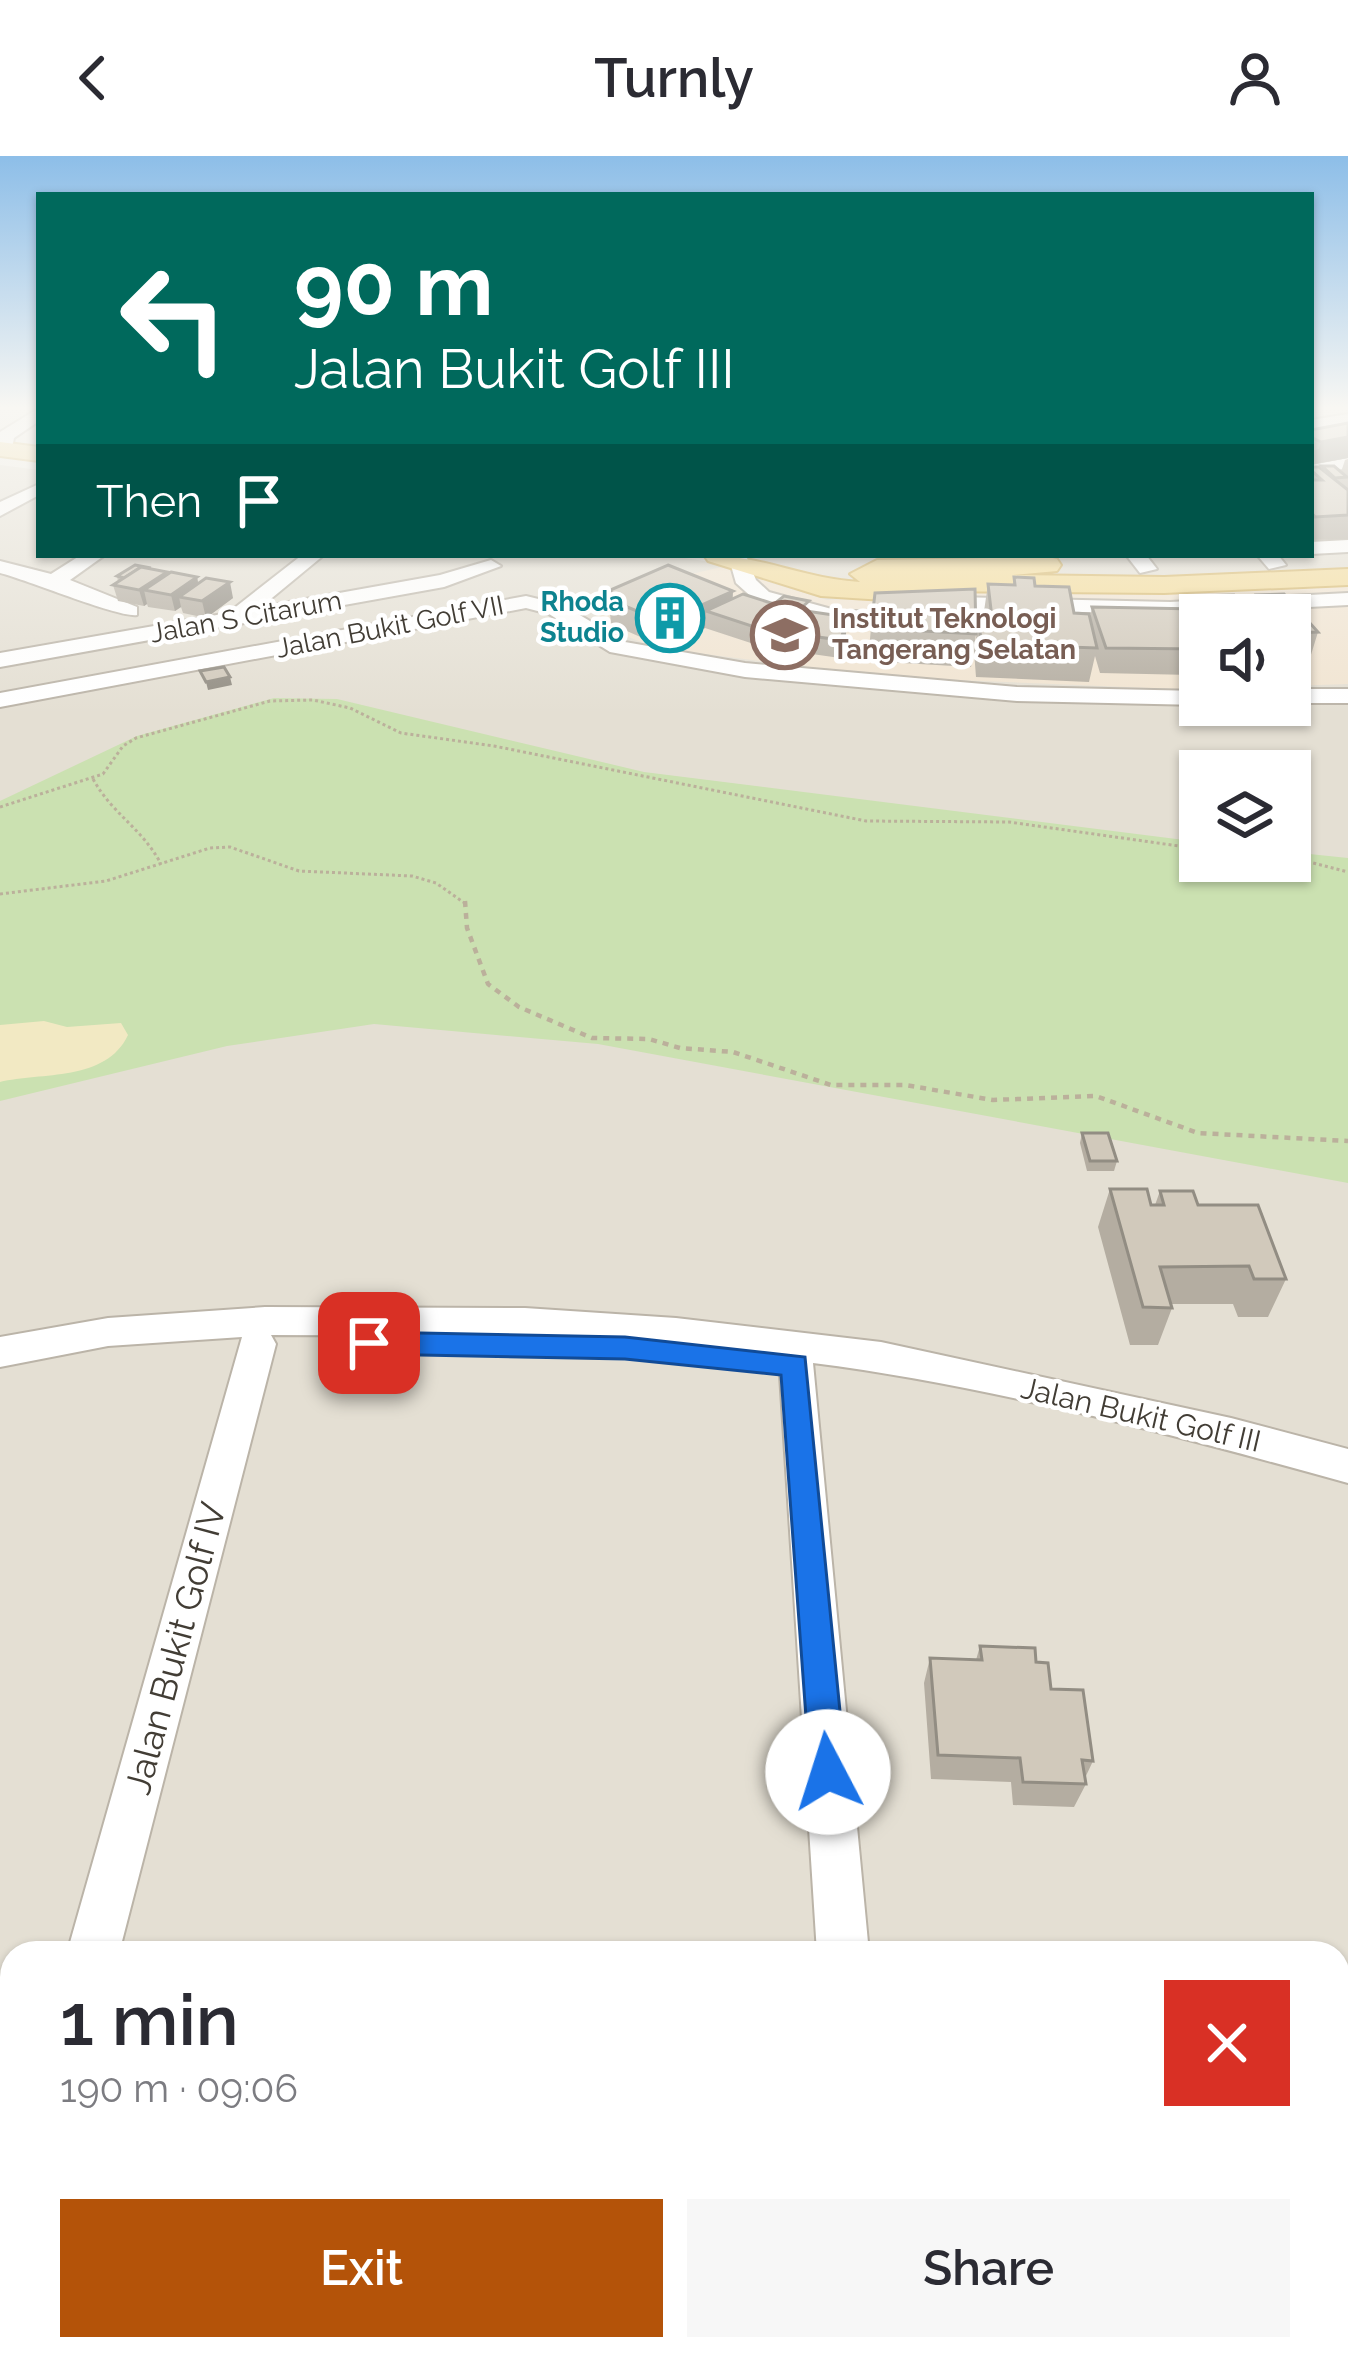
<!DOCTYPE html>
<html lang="en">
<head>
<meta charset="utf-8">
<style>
	body { margin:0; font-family:Raleway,sans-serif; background:#f7f7f7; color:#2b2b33; height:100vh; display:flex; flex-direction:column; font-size:45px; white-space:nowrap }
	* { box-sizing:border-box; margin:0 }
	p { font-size:39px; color:#7c7c81 }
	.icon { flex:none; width:66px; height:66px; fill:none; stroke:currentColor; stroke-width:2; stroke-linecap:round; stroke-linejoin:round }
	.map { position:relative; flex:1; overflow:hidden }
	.side { position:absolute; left:0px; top:1785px; width:1350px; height:420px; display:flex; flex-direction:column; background:#fff; border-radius:36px 36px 0 0; box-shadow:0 3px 9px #0004 }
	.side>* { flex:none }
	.banner { position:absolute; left:36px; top:36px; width:1278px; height:366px; border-radius:0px; box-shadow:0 3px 9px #0004; background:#00695c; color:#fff; overflow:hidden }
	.buttons { position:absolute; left:1179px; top:438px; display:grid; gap:24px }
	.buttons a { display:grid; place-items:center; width:132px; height:132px; border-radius:0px; background:#fff; box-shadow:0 3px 9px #0004; font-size:60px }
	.pin { position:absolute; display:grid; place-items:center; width:102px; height:102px; color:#fff; margin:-51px; border-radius:24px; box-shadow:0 6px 18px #0006 }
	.me { position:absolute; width:132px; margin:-66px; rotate:355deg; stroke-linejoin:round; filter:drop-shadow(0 0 9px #0008) }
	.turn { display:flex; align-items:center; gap:42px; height:252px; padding:0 60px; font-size:54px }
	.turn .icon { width:156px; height:156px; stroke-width:2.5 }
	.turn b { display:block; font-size:84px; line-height:102px }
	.then { display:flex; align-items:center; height:114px; padding:0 60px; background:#0003; gap:24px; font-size:45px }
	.round { display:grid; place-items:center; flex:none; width:126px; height:126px; border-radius:0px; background:#f7f7f7 }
	.headline { display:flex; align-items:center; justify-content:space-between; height:204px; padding:0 60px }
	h1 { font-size:72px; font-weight:600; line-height:90px }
	.button { display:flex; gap:24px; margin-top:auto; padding:24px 60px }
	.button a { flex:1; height:138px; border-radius:0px; background:#b45309; color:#fff; font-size:48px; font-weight:600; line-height:138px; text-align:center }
	.button a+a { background:#f7f7f7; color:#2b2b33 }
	header { display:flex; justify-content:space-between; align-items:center; height:156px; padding:0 60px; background:#fff; font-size:54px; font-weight:600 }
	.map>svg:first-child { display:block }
</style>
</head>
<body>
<header><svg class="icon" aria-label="back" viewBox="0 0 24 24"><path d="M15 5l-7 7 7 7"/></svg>Turnly<svg class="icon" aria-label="person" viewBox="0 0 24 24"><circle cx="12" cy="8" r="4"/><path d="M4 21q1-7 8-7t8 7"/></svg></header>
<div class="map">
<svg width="1348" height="2205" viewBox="0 0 1348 2205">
	<rect width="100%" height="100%" fill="#f0ede5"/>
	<path fill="#e4dfd3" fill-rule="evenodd" d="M1348,282v1923h-1348v-1896l39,5v85h626l65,10 34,-10h547v-111zM1200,459h90v90h-90zM1200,615h90v90h-90zM12,1797h1326v396h-1326z"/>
	<path fill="#f1e4d1" d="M730,409l41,18 56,17 177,-9 186,1 158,-8v100l-58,2v-71h-90v73l-25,1 -290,-12 -228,-29 -42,-16 -35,-32z"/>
	<path fill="#cbe1b1" d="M274,542l63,1 307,73 556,70v19h90v-9l58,6v325l-750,-139 -224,-20 -147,22 -227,55v-300l137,-65z"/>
	<path fill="#f2e9c3" d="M44,865l23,6 54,-4 7,12c-22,47 -87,37 -128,47v-57z"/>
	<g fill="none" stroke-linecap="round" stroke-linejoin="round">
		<g stroke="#bbb4a8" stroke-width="4">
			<g id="minor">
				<path d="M39,252v13l-25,17 -3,16h-11v-22z"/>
				<path d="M1348,258v10l-37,6v-10z"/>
				<path d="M1348,302v10l-37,7v-10z"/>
				<path d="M39,328v11l-39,21v-14z"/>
				<path d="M1348,384v12l-37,2v-12z"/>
				<path d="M81,399h24l-35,25 67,27v8c-18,3 -109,-35 -137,-42v-12l51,13z"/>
				<path d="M302,399h22l-63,52 179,-32 51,-15 10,6 -57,21 -444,80v-14l228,-40z"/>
				<path d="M1126,399h20l11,14 -17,4z"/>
				<path d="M1257,399h21l8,10 -17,4z"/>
				<path d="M740,400l7,2 9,22 13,12 70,19h65l52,-14 214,5 178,-9v12l-178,9 -213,-5 -52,14h-67l-83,-23 -19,-17 -6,-21z"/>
				<path d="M526,440l37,9 62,37 120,21 272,24 183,4v14l-183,-4 -272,-24 -135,-25 -61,-38 -23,-6 -526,99v-14z"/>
				<rect x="1290" y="533" width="58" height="14"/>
				<path d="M265,1151l260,1 151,10 205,24 350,76 117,31v34c-170,-47 -360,-98 -535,-120l56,590h-52l-38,-594 -254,-23 -254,-1 5,9 -157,609h-52l175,-616 -134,9 -108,21v-30l108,-19z"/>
				<path d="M12,2066v99l-12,5v-99z"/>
				<path d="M845,2193h60l2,12h-62z"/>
			</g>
		</g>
		<g stroke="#d7b86c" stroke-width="4">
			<g id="major">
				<path d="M0,286l39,5v14l-39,-5z"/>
				<path d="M704,399c58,0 99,24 156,27l-10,-8 27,-14 171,-3 9,2 4,6 -4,6 -44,4 151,2 184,-8v16l-184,8 -252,-2 -2,8 -10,2 -79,-5 -113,-35z"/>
			</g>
		</g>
		<g stroke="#bbb09b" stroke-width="3" stroke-dasharray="3 3" stroke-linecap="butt">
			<path d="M93,623c20,36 49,49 68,85"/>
			<path d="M0,651l103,-33 20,-28 13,-8 134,-37 43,-1 37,8 51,25 93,13 372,75 143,1 191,27"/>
			<path d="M1290,701l58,15"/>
			<path d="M0,738l106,-13 104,-33 20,-1 69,24 113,5 24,7 30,21"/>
		</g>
		<path stroke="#bbb09b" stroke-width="4.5" stroke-dasharray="6 6" stroke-linecap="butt" d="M465,745l2,27 21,56 31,23 73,31 57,1 31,9 53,4 98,33h74l88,15 103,-4 102,37 150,8"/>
		<use href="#minor" fill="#fff" fill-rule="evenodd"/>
		<use href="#major" fill="#f4dc9a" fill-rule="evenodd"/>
	</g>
	<g fill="#b4ada1">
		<path d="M1348,267v35l-37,7v-35z"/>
		<path d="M1348,303v80l-37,1v-73l11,2v-3l19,6 4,-12z"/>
		<path d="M151,413l16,3v3l30,2 1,6 35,15 -27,20 -23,-5 -2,-6 -6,4 -27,-4 -1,-3 -3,2 -26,-5 -5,-16 5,-3 -1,-6z"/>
		<path d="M1014,421l21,9 39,27 16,5 2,-11 104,2 3,-13 41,6 15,-1 2,-6 61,37 -8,26h-20v-43h-90v30l-1,-2v6l-7,26 -92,-2 -5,-17 -6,26 -113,-5 -2,-26 5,-33h4l5,-34 25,1z"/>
		<path d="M608,435l124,8 115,18 -1,17 -6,24 -77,-11 -58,-19 -33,15 -9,-4 -9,4 -43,-19z"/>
		<path d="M871,472l105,6 -5,33 -103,-6z"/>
		<path d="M1082,977l35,28 -3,10h-27l-7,-28z"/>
		<path d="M1110,1033l41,16h4l5,-14 38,14 88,74 -18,38h-30l-5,-13h-62l1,4 -14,37h-28l-32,-118z"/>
		<path d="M980,1490l56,16 57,99 -8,17 1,6 -12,23 -61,-2 -2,-23 -80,-3 -7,-96 6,-25 46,2z"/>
	</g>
	<g fill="#928d83">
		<path d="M1348,281v21l-34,6 7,-22z"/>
		<path d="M1319,293l-5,15 -3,1v-14z"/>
		<path d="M167,416l4,17 -27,1 3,14 -3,2 -5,-16z"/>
		<path d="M197,421l3,16 -21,4 2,10 -6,4 -4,-16z"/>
		<path d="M230,426l3,16 -27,20 -4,-17z"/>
		<path d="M733,435l-1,25 -26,-5 -1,17 -33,15v-25z"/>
		<path d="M663,458v25l-9,4v-25z"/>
		<path d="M847,461l-1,17 -6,24 1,-18z"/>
		<path d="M230,521l2,8 -24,5 -2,-8z"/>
	</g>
	<g fill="#d1c9bb" stroke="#928d83" stroke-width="3">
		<path d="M1348,267v14l-27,5 -10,-5v-7z"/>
		<path d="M1322,310h12l13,11 -12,1z"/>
		<path d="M1311,311h8l29,23v25l-33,2 -4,-5v-32h11l-11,-10z"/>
		<path d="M135,409l16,3 -10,-1 -17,11 -7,-2z"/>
		<path d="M668,409l65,26 -61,27 -9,-4 -9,4 -44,-18 9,-4 -11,-5z"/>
		<path d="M141,411l26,5 -28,18 -26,-5z"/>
		<path d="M171,416l26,5 -26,18 -27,-5z"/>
		<path d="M1014,421l20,1 1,8 34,1 5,26 15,1 8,34 -116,-4 -2,-26h13l-4,-34 27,1z"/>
		<path d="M206,422l24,4 -28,19 -23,-4z"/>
		<path d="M975,433l1,45 -105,-6 4,-35z"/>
		<path d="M743,438l31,10 10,-8 25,5 -10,9 48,7 -6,23 -77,-10 -58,-19z"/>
		<path d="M1284,438l34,38 -28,1v-18h-87l-3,-4h10l-11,-15 35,-1 6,7 22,-1 -5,-6z"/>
		<path d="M1092,451l105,2 3,7v8h-12l11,25 -93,-1z"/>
		<path d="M224,511l6,10 -24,5 -6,-11z"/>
		<path d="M1082,977h26l9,28h-27z"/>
		<path d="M1110,1033h37l4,16h13l-4,-14h33l5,14h60l28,74h-32l-5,-13 -89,1 12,41 -29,-1z"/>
		<path d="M980,1490l55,2 1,14 12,1 3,26 32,1 10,71 -11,-1 4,24 -63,-2 -3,-24 -82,-3 -8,-97 52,2z"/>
	</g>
	<linearGradient id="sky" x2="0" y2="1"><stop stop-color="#8dbee8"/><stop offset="0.45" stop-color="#f8f7f3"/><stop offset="1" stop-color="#f8f7f3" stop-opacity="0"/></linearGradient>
	<rect width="1348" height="558" fill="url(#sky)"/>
	<path fill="#1a73e8" stroke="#114b97" stroke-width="3" d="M369,1176l256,5 180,20 41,415 -5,13 -13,5 -13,-5 -5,-13 -29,-397 -156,-16 -256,-5 -10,-3 -4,-8 4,-8z"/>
	<defs>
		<g id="building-ring" transform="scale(3.45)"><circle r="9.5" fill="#fff" stroke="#0f9aa8" stroke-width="1.5"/><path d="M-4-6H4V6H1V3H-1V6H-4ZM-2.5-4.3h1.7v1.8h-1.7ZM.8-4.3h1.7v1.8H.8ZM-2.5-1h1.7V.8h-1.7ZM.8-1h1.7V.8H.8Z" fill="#0f9aa8"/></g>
		<g id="university-ring" transform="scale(3.45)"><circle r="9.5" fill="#fff" stroke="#8d6e63" stroke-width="1.5"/><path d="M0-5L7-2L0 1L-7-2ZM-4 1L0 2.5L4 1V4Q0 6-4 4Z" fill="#8d6e63"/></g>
	</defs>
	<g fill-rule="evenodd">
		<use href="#building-ring" x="670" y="462"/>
		<use href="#university-ring" x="785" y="479"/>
	</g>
	<g text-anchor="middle" stroke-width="9" stroke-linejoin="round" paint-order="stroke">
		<g font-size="27" font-weight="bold" fill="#0d838f" stroke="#fff" text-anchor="end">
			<text x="624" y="455">Rhoda<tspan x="624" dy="31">Studio</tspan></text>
		</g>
		<g font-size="27" fill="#423d35" stroke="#fff">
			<text transform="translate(246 461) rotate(-10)" y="9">Jalan S Citarum</text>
			<text transform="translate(390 471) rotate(-11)" y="9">Jalan Bukit Golf VII</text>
		</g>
		<g font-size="27" font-weight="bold" fill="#785e54" stroke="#fff" text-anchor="start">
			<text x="832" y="472">Institut Teknologi<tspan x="832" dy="31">Tangerang Selatan</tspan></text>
		</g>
		<g font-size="30" fill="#423d35" stroke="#fff">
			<text transform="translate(1141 1259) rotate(13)" y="10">Jalan Bukit Golf III</text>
		</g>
		<g font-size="36" fill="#423d35" stroke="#fff">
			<text transform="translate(175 1492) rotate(-75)" y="13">Jalan Bukit Golf IV</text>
		</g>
	</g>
</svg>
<div class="buttons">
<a><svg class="icon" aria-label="sound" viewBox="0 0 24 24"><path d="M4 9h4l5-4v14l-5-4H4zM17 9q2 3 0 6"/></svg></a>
<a><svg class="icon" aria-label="layers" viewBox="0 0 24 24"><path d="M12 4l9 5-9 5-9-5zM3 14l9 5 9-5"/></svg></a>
</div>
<div class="pin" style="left:369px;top:1187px;background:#d93025"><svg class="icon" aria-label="arrive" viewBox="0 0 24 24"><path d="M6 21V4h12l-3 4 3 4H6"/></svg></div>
<svg class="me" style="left:828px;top:1616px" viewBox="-20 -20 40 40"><circle r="19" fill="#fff"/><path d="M0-13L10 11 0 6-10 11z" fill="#1a73e8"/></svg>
<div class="banner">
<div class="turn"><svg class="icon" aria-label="left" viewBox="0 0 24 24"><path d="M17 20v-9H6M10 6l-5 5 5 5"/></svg><div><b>90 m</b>Jalan Bukit Golf III</div></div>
<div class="then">Then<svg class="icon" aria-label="arrive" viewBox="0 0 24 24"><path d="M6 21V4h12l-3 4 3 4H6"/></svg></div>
</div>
<section class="side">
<div class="headline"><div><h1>1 min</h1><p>190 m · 09:06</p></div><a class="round" style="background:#d93025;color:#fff"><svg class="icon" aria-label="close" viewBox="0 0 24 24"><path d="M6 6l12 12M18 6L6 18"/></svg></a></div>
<div class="button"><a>Exit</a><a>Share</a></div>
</section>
</div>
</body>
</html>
